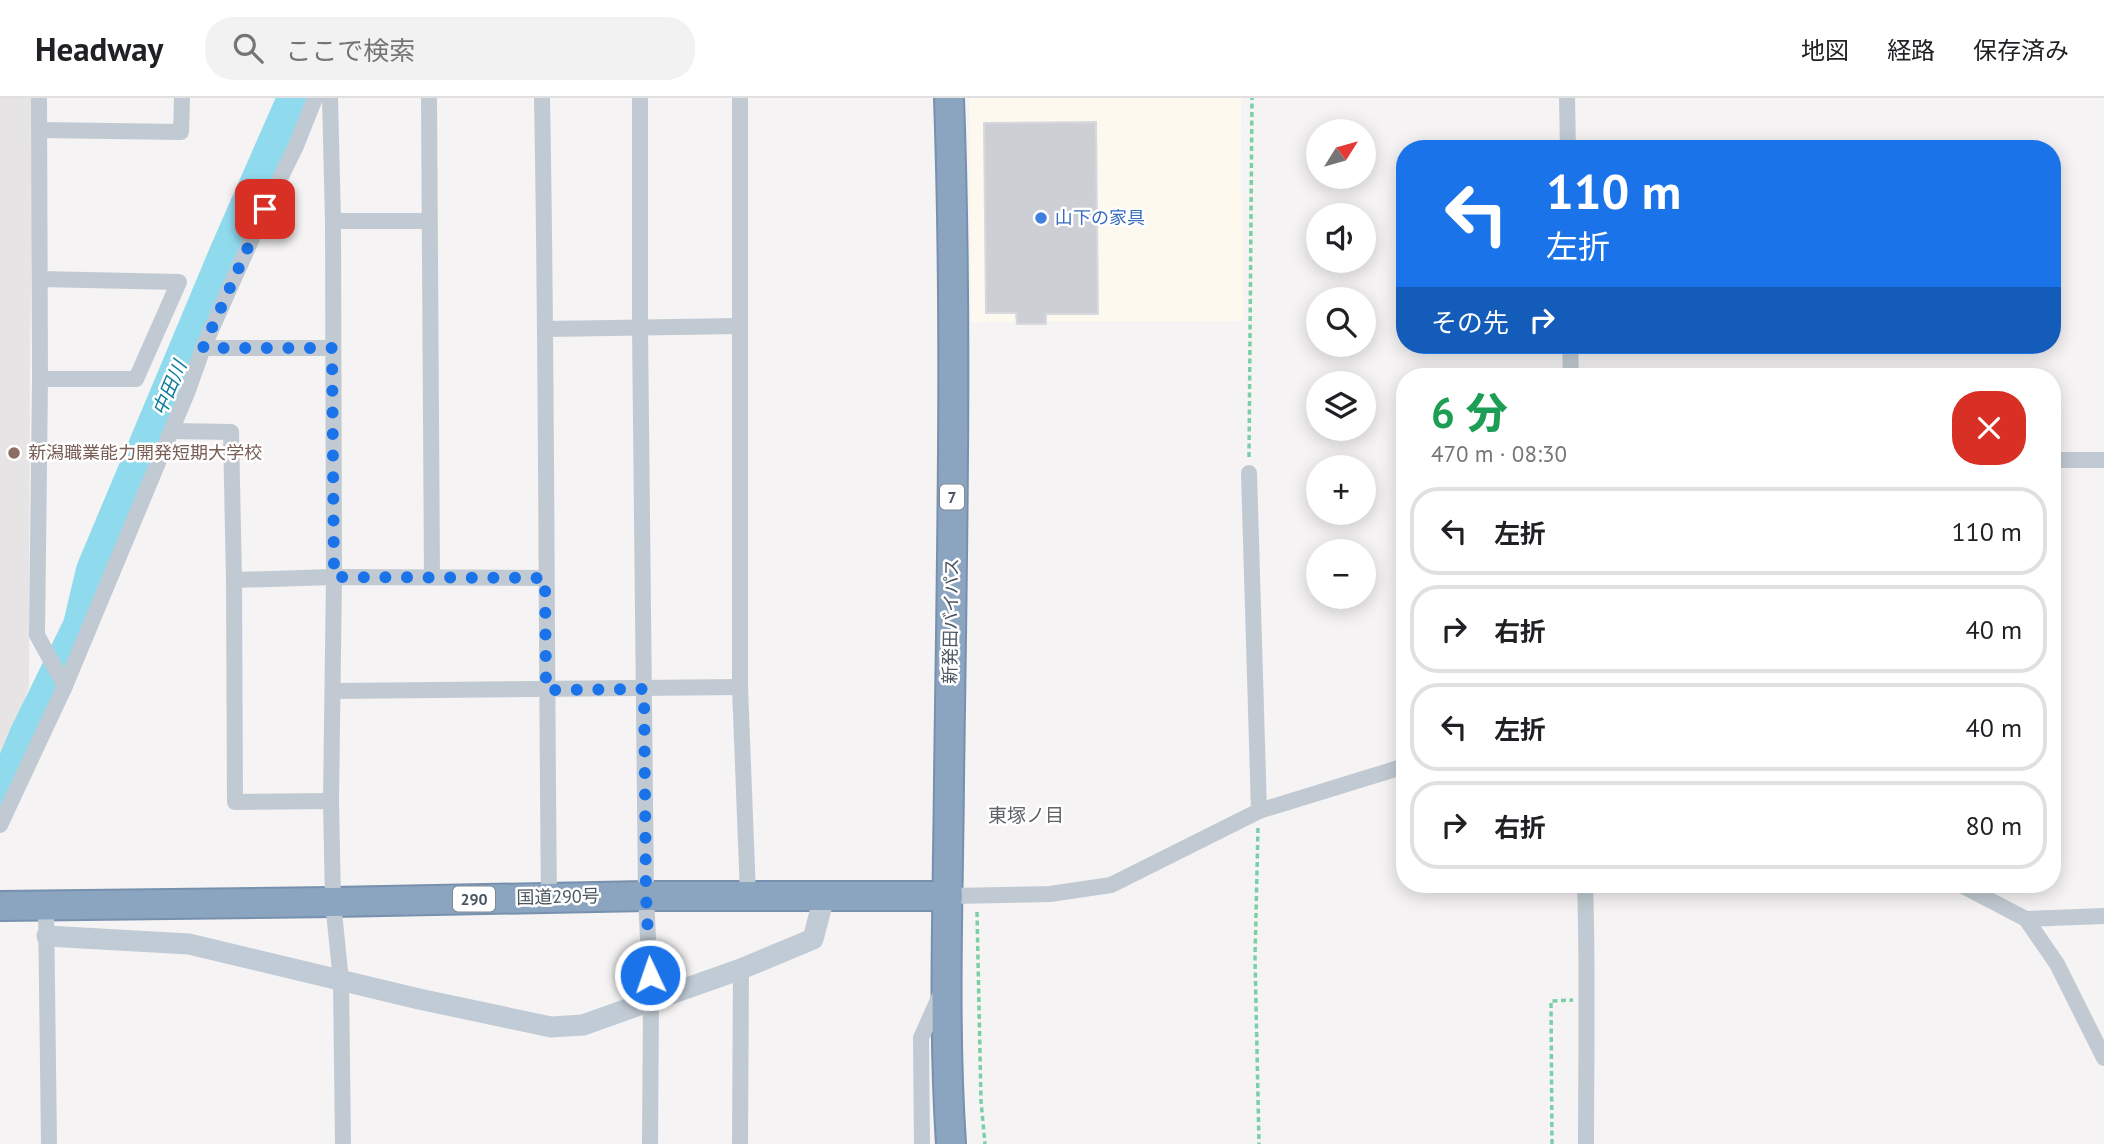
<!DOCTYPE html>
<html lang="ja">
<head>
<meta charset="utf-8">
<style>
	body { margin:0; font-family:"PT Sans","Noto Sans JP",sans-serif; background:#f2f2f2; color:#202124; height:100vh; display:flex; flex-direction:column; font-size:26px; white-space:nowrap }
	* { box-sizing:border-box; margin:0 }
	p { font-size:23px; color:#757577 }
	.icon { flex:none; width:38px; height:38px; fill:none; stroke:currentColor; stroke-width:2; stroke-linecap:round; stroke-linejoin:round }
	.map { position:relative; flex:1; overflow:hidden }
	.side { position:absolute; left:1396px; top:270px; width:665px; height:525px; display:flex; flex-direction:column; background:#fff; border-radius:28px; box-shadow:0 4px 18px #0003 }
	.side>* { flex:none }
	.hud { position:absolute; left:1396px; top:42px; width:665px; height:214px; border-radius:28px; box-shadow:0 4px 18px #0003; background:#1a73e8; color:#fff; overflow:hidden }
	.needle { width:46px; rotate:53deg }
	.buttons { position:absolute; left:1306px; top:21px; display:grid; gap:14px }
	.buttons a { display:grid; place-items:center; width:70px; height:70px; border-radius:50%; background:#fff; box-shadow:0 4px 18px #0003; font-size:35px }
	.pin { position:absolute; display:grid; place-items:center; width:60px; height:60px; color:#fff; margin:-30px; border-radius:14px; box-shadow:0 4px 10px #0006 }
	.me { position:absolute; width:77px; margin:-38px; rotate:357deg; stroke-linejoin:round; filter:drop-shadow(0 0 5px #0008) }
	.turn { display:flex; align-items:center; gap:24px; height:147px; padding:0 35px; font-size:32px }
	.turn .icon { width:91px; height:91px; stroke-width:2.5 }
	.turn b { display:block; font-size:49px; line-height:60px }
	.then { display:flex; align-items:center; height:66px; padding:0 35px; background:#0003; gap:14px; font-size:26px }
	.round { display:grid; place-items:center; flex:none; width:74px; height:74px; border-radius:28px; background:#f2f2f2 }
	.overview { display:flex; align-items:center; justify-content:space-between; height:119px; padding:0 35px }
	h1 { font-size:42px; font-weight:800; line-height:52px; color:#1e9e55 }
	ul { padding:0; list-style:none }
	li { display:flex; align-items:center; gap:21px; height:88px; margin:0 14px 10px; padding:0 21px; border:4px solid #e0e0e0; border-radius:28px }
	li div { flex:1 }
	li b { display:block; font-size:26px }
	li em { font-style:normal }
	header { display:flex; align-items:center; gap:42px; box-sizing:border-box; height:98px; padding:0 35px; background:#fff; border-bottom:2px solid #e0e0e0 }
	header strong { font-size:33px }
	nav { display:flex; gap:38px; margin-inline-start:auto; font-size:24px }
	.search { width:490px; height:63px; background:#f2f2f2; display:flex; align-items:center; gap:18px; box-sizing:border-box; padding:0 24px; border-radius:28px; color:#757577; font-size:26px }
	.map>svg:first-child { display:block }
</style>
</head>
<body>
<header>
<strong>Headway</strong>
<div class="search"><svg class="icon" aria-label="search" viewBox="0 0 24 24"><circle cx="10" cy="10" r="6"/><path d="M15 15l6 6"/></svg>ここで検索</div>
<nav><a>地図</a><a>経路</a><a>保存済み</a></nav>
</header>
<div class="map">
<svg width="2104" height="1046" viewBox="0 0 2104 1046">
	<rect width="100%" height="100%" fill="#f5f3f3"/>
	<path fill="#fdf9ef" d="M969,0h272l2,223 -272,1z"/>
	<path fill="#e6e4e5" d="M0,0h34v34l-4,211 -1,343 -7,21 -22,52z"/>
	<g fill="none" stroke-linecap="round" stroke-linejoin="round">
		<path stroke="#90daee" stroke-width="32" d="M0,697l26,-62 53,-108 13,-55 133,-317 68,-155"/>
	</g>
	<path fill="#cdcfd5" stroke="#d7d9de" stroke-width="2" d="M1096,24l2,192h-52v10h-29l-1,-11h-30l-2,-190z"/>
	<g fill="none" stroke-linecap="round" stroke-linejoin="round">
		<g stroke="#7690ad" stroke-width="32">
			<g id="highway">
				<path d="M949,0c8,227 3,454 0,682 -1,121 -6,243 2,364"/>
				<path d="M0,808l333,-4 313,-6h302"/>
			</g>
		</g>
		<g stroke="#7ad0a6" stroke-width="3.5" stroke-dasharray="5 3.5" stroke-linecap="butt">
			<path d="M1249,359l3,-359"/>
			<path d="M1258,730l-3,130 4,186"/>
			<path d="M977,814l4,189 4,43"/>
			<path d="M1552,1046l-1,-143 22,-1"/>
		</g>
		<g stroke="#c1cad2" stroke-width="16">
			<path d="M39,0l1,281 -3,256 28,51"/>
			<path d="M330,0l3,123 1,356 -3,224 2,101 8,79 2,163"/>
			<path d="M429,0l3,479"/>
			<path d="M542,0c5,266 4,532 7,799"/>
			<path d="M640,0v230l6,568 5,106 -1,142"/>
			<path d="M740,0v589l8,208"/>
			<path d="M1567,0l1,51"/>
			<path d="M40,32l141,2 1,-34"/>
			<path d="M333,123h96"/>
			<path d="M40,181l139,3 -43,97h-96"/>
			<path d="M546,231l194,-3"/>
			<path d="M1570,247l1,31"/>
			<path d="M203,250h129"/>
			<path d="M172,333l59,1 3,148 1,222 96,-1"/>
			<path d="M2053,362h51"/>
			<path d="M1249,375l10,338"/>
			<path d="M234,482l100,-3 211,1"/>
			<path d="M334,593l406,-4"/>
			<path d="M0,727l65,-139 122,-293 16,-45 62,-139 31,-63 19,-48"/>
			<path d="M1585,786c3,86 1,173 1,260"/>
			<path d="M1959,786l67,35 31,45 47,94"/>
			<path d="M948,798l102,-2 61,-9 148,-74 146,-45"/>
			<path d="M46,807l3,239"/>
			<path d="M2026,821l78,-3"/>
			<path d="M740,1046l1,-175"/>
			<path d="M922,1046l-1,-106 20,-45"/>
		</g>
		<path stroke="#c1cbd6" stroke-width="21" d="M47,838l142,8 230,55 132,28 32,-2 158,-56 72,-30 11,-42"/>
		<use href="#highway" stroke="#8ba5c1" stroke-width="28"/>
	</g>
	<g fill="none" stroke-linecap="round" stroke-linejoin="round">
		<path stroke="#1a73e8" stroke-width="12" stroke-dasharray="0 21.6" d="M265,111l-62,139h129l2,229 211,1 1,112 98,-1 2,206 4,80"/>
	</g>
	<circle fill="#3f7fe0" stroke="#fff" stroke-width="2.5" cx="1041" cy="120" r="7"/>
	<circle fill="#8d6e63" stroke="#fff" stroke-width="2.5" cx="14" cy="355" r="7"/>
	<g text-anchor="middle" stroke-width="5" stroke-linejoin="round" paint-order="stroke">
		<g fill="#fff" stroke="#808990" stroke-width="2">
			<rect x="940" y="386.5" width="24" height="25" rx="5"/>
			<rect x="453" y="788.5" width="42" height="25" rx="5"/>
		</g>
		<g font-size="16" font-weight="bold" fill="#4a5661">
			<text x="952" y="405">7</text>
			<text x="474" y="807">290</text>
		</g>
		<g font-size="18" fill="#366cbe" stroke="#fff" text-anchor="start">
			<text x="1055" y="126">山下の家具</text>
		</g>
		<g font-size="18" fill="#785e54" stroke="#fff" text-anchor="start">
			<text x="28" y="361">新潟職業能力開発短期大学校</text>
		</g>
		<g font-size="18" fill="#4a5661" stroke="#fff">
			<text transform="translate(951 523) rotate(-89)" y="6">新発田バイパス</text>
			<text transform="translate(558 799) rotate(-1)" y="6">国道290号</text>
		</g>
		<g font-size="19" font-style="italic" fill="#0c7c9b" stroke="#fff">
			<text transform="translate(169 290) rotate(-67)" y="7">中田川</text>
		</g>
		<g font-size="19" fill="#5f6368" stroke="#fff">
			<text x="1026" y="724">東塚ノ目</text>
		</g>
	</g>
</svg>
<div class="buttons">
<a><svg class="needle" viewBox="-14 -14 28 28"><path d="M0-13l5 13h-10z" fill="#e53935"/><path d="M0 13l5-13h-10z" fill="#757577"/></svg></a>
<a><svg class="icon" aria-label="sound" viewBox="0 0 24 24"><path d="M4 9h4l5-4v14l-5-4H4zM17 9q2 3 0 6"/></svg></a>
<a><svg class="icon" aria-label="search" viewBox="0 0 24 24"><circle cx="10" cy="10" r="6"/><path d="M15 15l6 6"/></svg></a>
<a><svg class="icon" aria-label="layers" viewBox="0 0 24 24"><path d="M12 4l9 5-9 5-9-5zM3 14l9 5 9-5"/></svg></a>
<a>+</a>
<a>−</a>
</div>
<div class="pin" style="left:265px;top:111px;background:#d93025"><svg class="icon" aria-label="arrive" viewBox="0 0 24 24"><path d="M6 21V4h12l-3 4 3 4H6"/></svg></div>
<svg class="me" style="left:650px;top:877px" viewBox="-20 -20 40 40"><circle r="17" fill="#1a73e8" stroke="#fff" stroke-width="3"/><path d="M0-11L8 9 0 5-8 9z" fill="#fff"/></svg>
<div class="hud">
<div class="turn"><svg class="icon" aria-label="left" viewBox="0 0 24 24"><path d="M17 20v-9H6M10 6l-5 5 5 5"/></svg><div><b>110 m</b>左折</div></div>
<div class="then">その先<svg class="icon" aria-label="right" viewBox="0 0 24 24"><path d="M7 20v-9h11M14 6l5 5-5 5"/></svg></div>
</div>
<section class="side">
<div class="overview"><div><h1>6 分</h1><p>470 m · 08:30</p></div><a class="round" style="background:#d93025;color:#fff"><svg class="icon" aria-label="close" viewBox="0 0 24 24"><path d="M6 6l12 12M18 6L6 18"/></svg></a></div>
<ul>
<li><svg class="icon" aria-label="left" viewBox="0 0 24 24"><path d="M17 20v-9H6M10 6l-5 5 5 5"/></svg><div><b>左折</b></div><em>110 m</em></li>
<li><svg class="icon" aria-label="right" viewBox="0 0 24 24"><path d="M7 20v-9h11M14 6l5 5-5 5"/></svg><div><b>右折</b></div><em>40 m</em></li>
<li><svg class="icon" aria-label="left" viewBox="0 0 24 24"><path d="M17 20v-9H6M10 6l-5 5 5 5"/></svg><div><b>左折</b></div><em>40 m</em></li>
<li><svg class="icon" aria-label="right" viewBox="0 0 24 24"><path d="M7 20v-9h11M14 6l5 5-5 5"/></svg><div><b>右折</b></div><em>80 m</em></li>
</ul>
</section>
</div>
</body>
</html>
